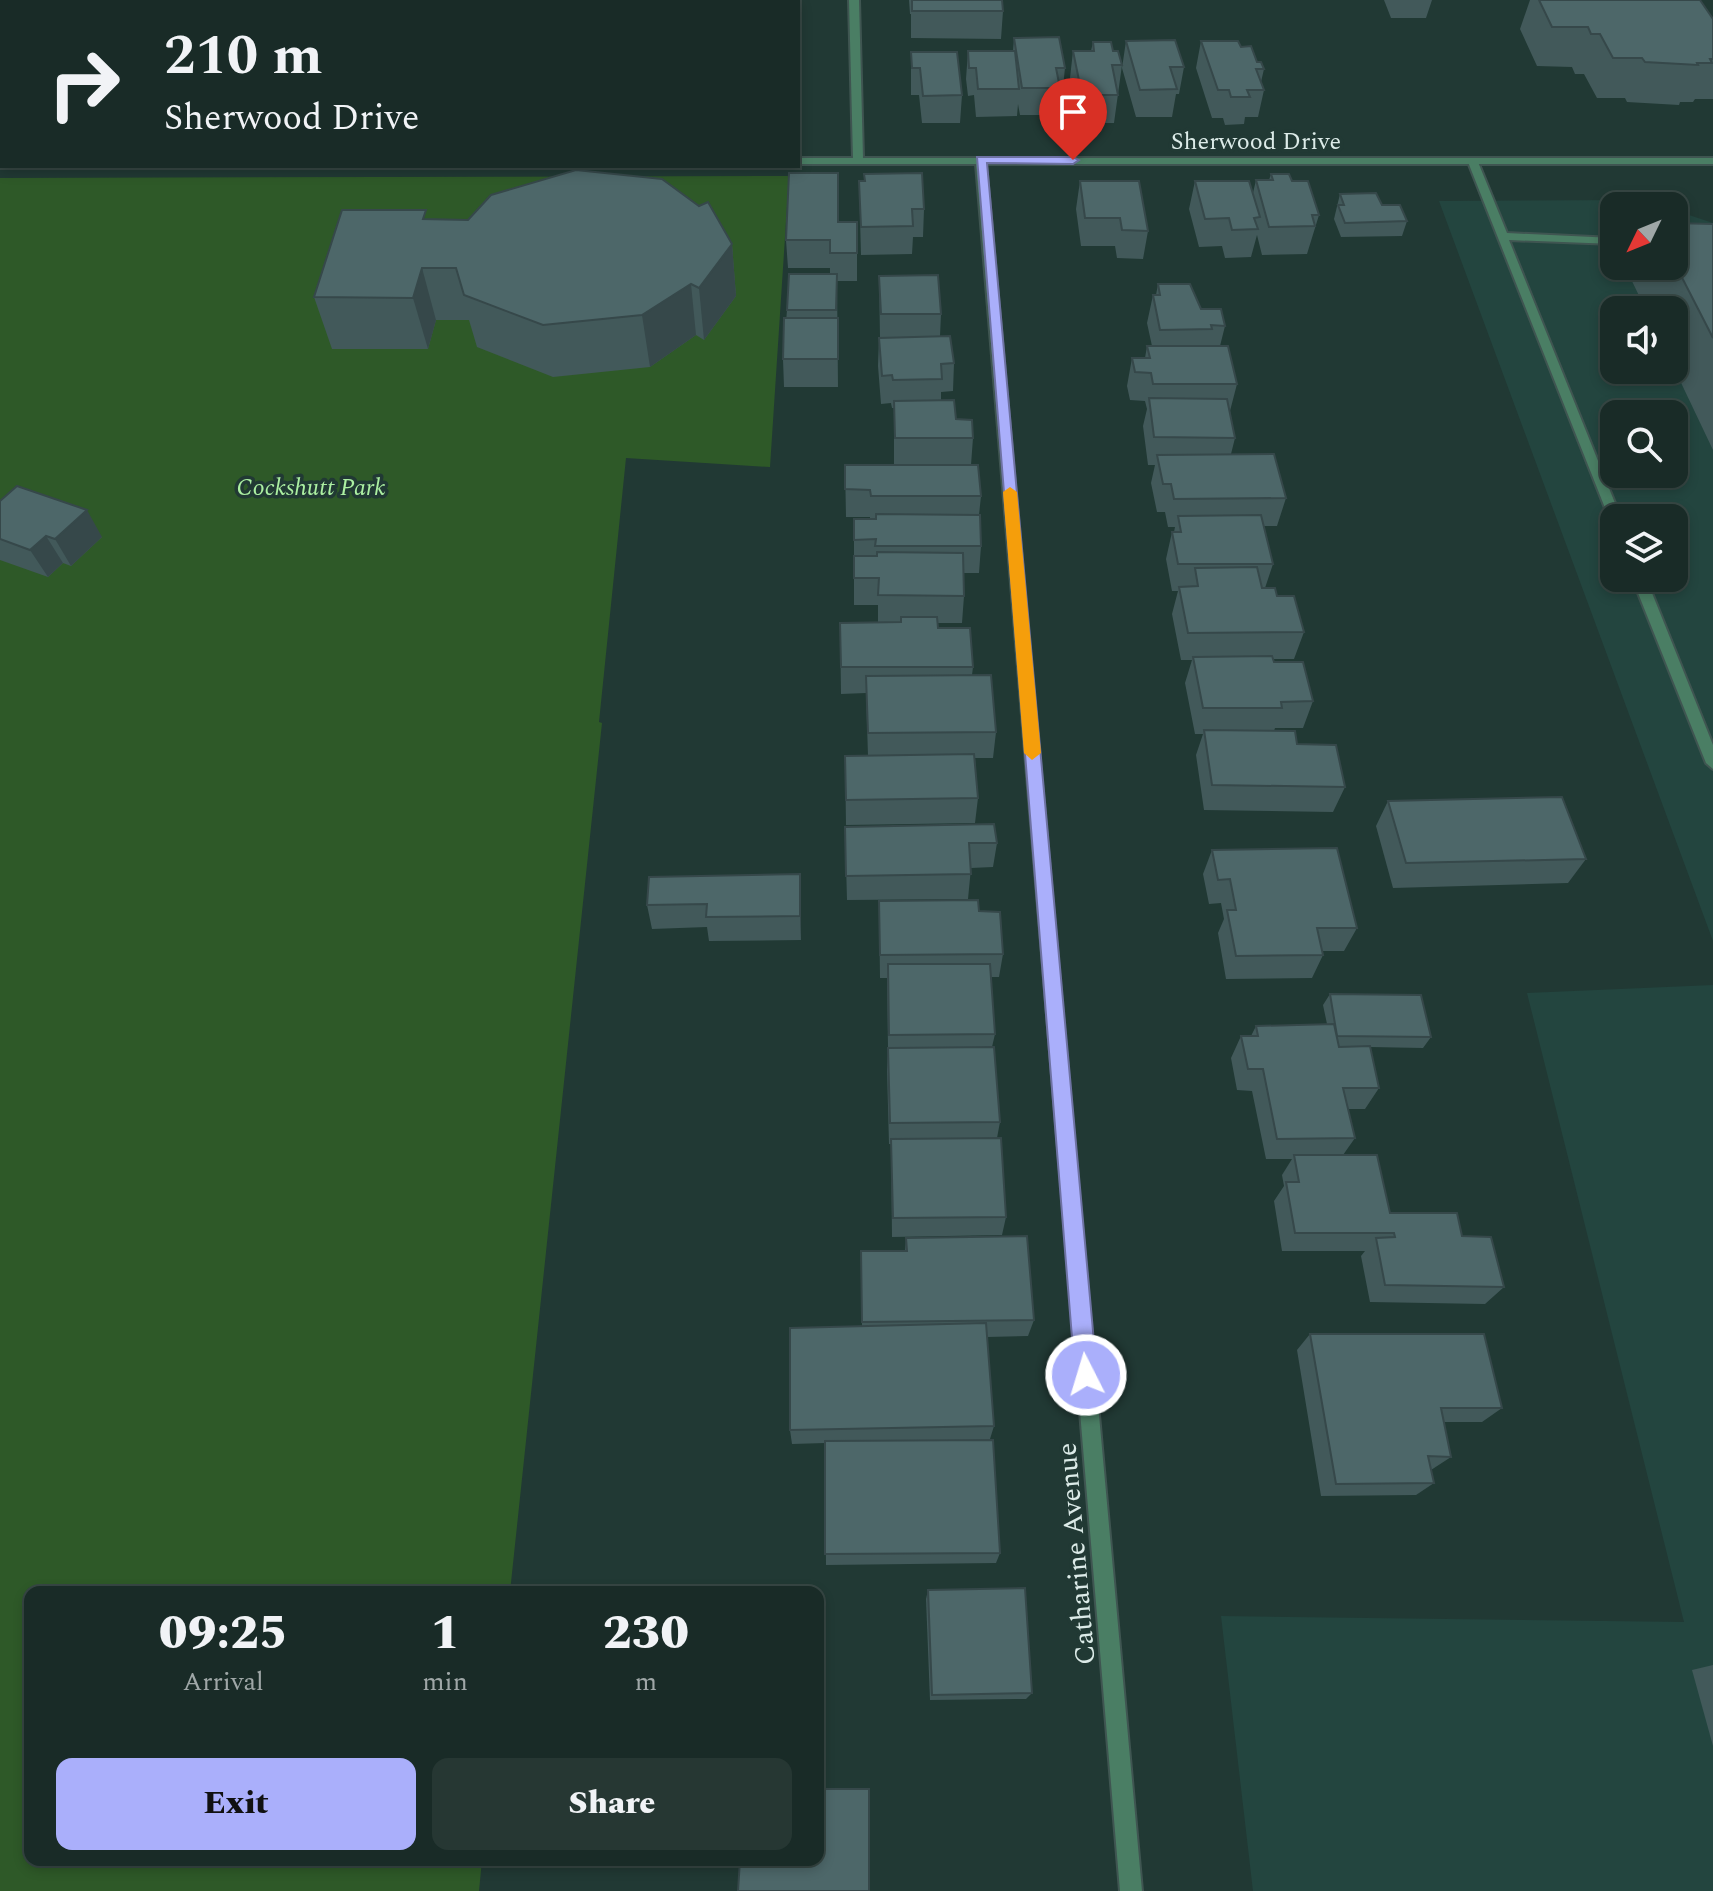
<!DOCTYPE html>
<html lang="en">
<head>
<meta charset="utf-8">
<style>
	body { margin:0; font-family:Spectral,serif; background:#263733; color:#f1f3f6; height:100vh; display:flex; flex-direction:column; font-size:30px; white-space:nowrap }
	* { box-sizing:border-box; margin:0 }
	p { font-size:26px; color:#9fa7a7 }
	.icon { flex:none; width:44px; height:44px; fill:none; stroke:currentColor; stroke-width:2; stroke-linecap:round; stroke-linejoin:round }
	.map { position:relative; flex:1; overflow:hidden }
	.details { position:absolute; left:24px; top:1586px; width:800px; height:280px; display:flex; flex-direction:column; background:#192b27; border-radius:16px; box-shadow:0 4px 12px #0003,0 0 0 2px #374744 }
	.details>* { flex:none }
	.banner { position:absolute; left:0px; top:0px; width:800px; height:168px; box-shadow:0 4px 12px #0003,0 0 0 2px #374744; background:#192b27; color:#f1f3f6; overflow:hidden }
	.needle { width:52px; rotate:227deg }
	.fabs { position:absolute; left:1600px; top:192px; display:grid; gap:16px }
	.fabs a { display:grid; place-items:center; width:88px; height:88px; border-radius:16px; background:#192b27; box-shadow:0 4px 12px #0003,0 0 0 2px #374744; font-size:40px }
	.pin { position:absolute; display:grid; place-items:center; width:68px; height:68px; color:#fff; margin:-82px -34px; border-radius:50% 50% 50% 0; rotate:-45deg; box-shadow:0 0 8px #0007 }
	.pin .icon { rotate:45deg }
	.me { position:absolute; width:88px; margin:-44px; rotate:355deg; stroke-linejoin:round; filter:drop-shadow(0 0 6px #0008) }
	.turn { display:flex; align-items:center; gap:28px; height:168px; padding:0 32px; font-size:36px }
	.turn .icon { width:104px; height:104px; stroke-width:2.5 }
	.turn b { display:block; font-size:56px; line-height:68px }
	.eta { display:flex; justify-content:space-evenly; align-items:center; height:136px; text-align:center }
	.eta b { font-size:48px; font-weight:800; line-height:56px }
	.primary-button { display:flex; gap:16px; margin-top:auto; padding:16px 32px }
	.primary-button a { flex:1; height:92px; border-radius:16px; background:#aaaffb; color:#111; font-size:32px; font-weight:800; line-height:92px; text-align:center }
	.primary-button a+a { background:#263733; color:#f1f3f6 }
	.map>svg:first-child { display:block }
</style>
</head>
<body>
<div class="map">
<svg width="1713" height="1891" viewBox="0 0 1713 1891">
	<rect width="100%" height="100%" fill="#213934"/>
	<g fill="#23453f" fill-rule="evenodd">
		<path d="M1639,200l20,6h-45v60h60v-56l39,13v718l-274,-740zM1614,310h60v60h-60zM1614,414h60v60h-60zM1614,518h60v60h-60z"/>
		<path d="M1713,985v906h-460l-32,-275 463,6 -157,-629z"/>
	</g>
	<path fill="#2e5928" d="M789,176l-19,291 -144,-9 -27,264 3,1 -92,869h-480v268h452l-3,31h-479v-1713z"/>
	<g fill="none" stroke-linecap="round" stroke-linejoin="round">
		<g stroke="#3f5551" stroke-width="4">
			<g id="service">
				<path d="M1473,159l5,3 29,71 107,5v6l-105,-4 112,278h-7v4l-5,-4 -141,-356z"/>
				<path d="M1632,578h14l67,167v24l-7,-6z"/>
			</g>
		</g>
		<g stroke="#3f5551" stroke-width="4">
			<g id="minor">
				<path d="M849,0h10l4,158h850v6h-727l156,1727h-22l-144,-1727h-178v-6h55z"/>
				<rect x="0" y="159" width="2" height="6"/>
			</g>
		</g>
		<use href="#service" fill="#4a7e64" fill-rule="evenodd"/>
		<use href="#minor" fill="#4a7e64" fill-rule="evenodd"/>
	</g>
	<g fill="#42595a">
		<path d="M35,0h42l-1,2h-40z"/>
		<path d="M726,0h75v16h-3v-14h-72z"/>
		<path d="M909,0h93l1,11 -2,28 -90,-1v-24h-1z"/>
		<path d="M1384,0h48l-6,18h-35z"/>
		<path d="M1530,0h170l13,19v80h-18l-2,3h-13l-1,3 -52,-3 -2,-4h-28l-13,-24h-9l-3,-7 -35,-1 -17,-37z"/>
		<path d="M1014,38l51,30 -3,28h-3l-2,19h-37l-2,-11 -1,12 -41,1 -2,-22 -6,1 -2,-17 2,-28h45z"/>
		<path d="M1126,41l58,26 -5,27h-3l-4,23h-36l-14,-49z"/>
		<path d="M1201,41l40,6 23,22 -3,13 3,8 -6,27h-13l-1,7 -19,1 -2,-7h-11l-16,-50z"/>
		<path d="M1093,42l20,9 9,14 -8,58h-35l-9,-45 3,-27h18z"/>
		<path d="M911,52l51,43 -2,28h-38l-3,-28h-8z"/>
		<path d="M1271,174l21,7 27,34 -12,39 -45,1 -5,-20 -6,22 -26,1 -3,-12 -23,1 -10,-38 6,-28 58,12 3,-13h13z"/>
		<path d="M859,181l65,28 -1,28h-10l-1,17 -51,1z"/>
		<path d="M1080,181l68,50 -5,28 -26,-1 -2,-12h-34l-5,-37z"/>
		<path d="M1340,194l42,11 25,16 -5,15 -61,1 -7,-18z"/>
		<path d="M429,219l303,25 4,52 -32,44 -8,-5 -46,32 -97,10 -76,-30 -8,-27h-33l-8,29h-96l-18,-52z"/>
		<path d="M838,222h19v59h-20l1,106h-54l-1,-28 4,-49 43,-36v-6h-42l-2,-28z"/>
		<path d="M1674,223l39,1v226l-39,-82v-58h-28l-17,-35 5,-9h40z"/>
		<path d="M879,276l62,38 -1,22 14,27 -1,28 -12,1v8l15,19 17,19 -2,27 10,31 -2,19 2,31 -2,27h-15v23l-2,27h-24v5l35,39 -1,8 24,57 -3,26h-18l3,40 -3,25 -129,2 -1,-69h23l-2,-63 -25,1 -1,-71 38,-1v-17h-24v-86h16v-2h-24l-1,-52h49v-57h-2l-1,-5 -10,1 -3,-38 1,-28h1z"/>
		<path d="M1158,284l43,25 24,17 -5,20 17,38 -7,27 5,27 -4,16 55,44 -9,28h-14l10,38 -8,24 12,8 27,36 -10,27h-21l1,3 39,39 -10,27h-28l-1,3 23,13 48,43 -12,25 -129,-2 -8,-55 7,-21h-8l-10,-51 7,-23h-11l-9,-46 6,-23h-6l-6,-32 6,-27h2l1,-5h-7l-3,-15h-8l-6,-29 4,-18h-7l-5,-39 4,-17 -2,-8 -15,-1 -3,-14 5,-28h13l2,-12h5l-5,-23 6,-28h3z"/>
		<path d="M0,501l102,36 -31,29 -8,-3 -15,14 -48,-17z"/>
		<path d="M1388,801l198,58 -18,24 -175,5 -17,-62z"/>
		<path d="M845,827l152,16 -4,24 -22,1 -3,31 -121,1z"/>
		<path d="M1212,850l145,78 -13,23h-21v4l-11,23 -86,1 -8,-46 6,-14 -3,-16 -12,1 -6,-30z"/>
		<path d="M800,874l1,66 -92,1 -2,-14 -55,2 -5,-24z"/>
		<path d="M879,901l100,10 24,43 -4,23h-8l4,57 -3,13 8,75 -3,16 9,79 -4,18 -110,2 -1,-93h-2l-2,-74 1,-22 -1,-70h-7z"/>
		<path d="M1330,994l101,43 -8,11 -53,-1 9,41 -14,21h-17l7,29 -12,17 47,58 72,23 42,51 -19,17 -115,-2 -9,-46 4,-5h-83l-8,-50 10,-15 -2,-11 10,-16h-26l-14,-68 -15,-1 -6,-32 10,-22h10l5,-10 71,-2 -4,-19z"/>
		<path d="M906,1238l128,82 -6,16 -41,1 7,89 -4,13 10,114 -4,10 -170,2 -1,-122 -33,1 -2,-14 72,-104 -1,-75h44z"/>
		<path d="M1310,1334l192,74 -20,14h-38l7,35 -20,13 3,13 -18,12 -95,1 -24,-146z"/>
		<path d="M928,1590l104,103 -6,6 -96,1 -4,-101z"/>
		<path d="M1713,1665v81l-21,-76z"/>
	</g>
	<g fill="#36484a">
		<path d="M2,67v49l-2,-4v-42z"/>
		<path d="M732,244l4,52 -32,44 -5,-52z"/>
		<path d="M422,268l14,52 -8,29 -15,-51z"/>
		<path d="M691,284l5,51 -46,32 -8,-52z"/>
		<path d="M87,510l15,27 -31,29 -16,-27z"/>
		<path d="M46,536l17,27 -15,14 -18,-27z"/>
		<path d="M800,874l1,25v41l-1,-24z"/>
	</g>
	<g fill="#4d6769" stroke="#36484a" stroke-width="2">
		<path d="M912,0h90l1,11h-91z"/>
		<path d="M1539,0h161l13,19v40h-3l2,4h-15l1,2 -53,-3 -3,-4h-29l-13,-24h-9l-3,-7h-36z"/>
		<path d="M1059,37l6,31h-9l4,20h-38l-8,-50z"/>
		<path d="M1175,40l9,27h-14l7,22 -37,1 -14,-49z"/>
		<path d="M1201,41h37l3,6 10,-1 6,16h4l3,7h-8l8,21h-17l3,7h-19l-2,-7h-11z"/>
		<path d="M1093,42h18l2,9h5l4,14h-10l6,30h-36l-9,-44h21z"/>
		<path d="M968,51h47l4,38h-41l-2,-21h-7z"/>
		<path d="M0,52h2v15l-2,3z"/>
		<path d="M911,52h46l5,43 -39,1 -3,-28h-8z"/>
		<path d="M576,170l86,9 37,27 9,-4 24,42 -33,44 -8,-4 -49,31 -99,10 -79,-30 -8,-27h-34l-9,30 -99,-1 28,-87h84l-3,9 45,1 23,-25z"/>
		<path d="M789,173h49v49h19v31h-27v-13h-44z"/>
		<path d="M922,173l2,36h-12l1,17 -52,1 -2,-46h6l-1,-7z"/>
		<path d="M1271,174h18l3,7h16l11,34h-7l3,11 -46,1 -13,-47h17z"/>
		<path d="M1080,181h59l9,50 -26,-1 -2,-12h-35z"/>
		<path d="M1195,181h54l11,36 -6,1 4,11 -26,1 -3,-12 -24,1z"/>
		<path d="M1376,193l6,12h18l7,16 -62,2 -7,-18h6l-4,-11z"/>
		<path d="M1674,223l39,1v114l-39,-76z"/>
		<path d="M789,274h48l-1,36h-49z"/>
		<path d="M938,275l3,39h-60l-2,-38z"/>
		<path d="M1158,284h32l11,25h20l4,17 -14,-1 1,4 -52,1 -7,-35h7z"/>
		<path d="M784,318h54v41h-55z"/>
		<path d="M950,336l4,27 -13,1 1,15 -49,1 -1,-5 -10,1 -3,-38z"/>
		<path d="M1147,346h81l9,38h-84l-2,-11 -16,-1 -3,-14h18z"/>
		<path d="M1149,398l78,1 8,39 -81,-1z"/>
		<path d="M954,400l2,19 16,1 1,18h-78l-1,-37z"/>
		<path d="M1274,454l12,44 -112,1 -3,-15h-8l-6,-29z"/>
		<path d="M845,465h133l3,31h-110l-1,-6 -25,-1z"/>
		<path d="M17,486l70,24 -32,29 -9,-3 -16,14 -30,-11v-38z"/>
		<path d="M876,514l104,1 1,31h-106l1,-7 -22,1v-21h22z"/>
		<path d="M1261,515l12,49h-95l-6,-32h9l-3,-16z"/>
		<path d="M877,552l86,1 1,43 -86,-1 1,-17h-25v-22h23z"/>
		<path d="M1257,567l5,21h13l2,8h17l10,36 -116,1 -9,-46 19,-1 -3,-18z"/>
		<path d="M901,617h36l1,11h32l3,39h-132l-1,-44 61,-1z"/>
		<path d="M1272,656l2,6h29l10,39 -32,1 1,6h-79l-10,-51z"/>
		<path d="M991,675l5,57 -128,1 -2,-57z"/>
		<path d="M1204,730l91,1 2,13 39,1 9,42 -133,-2z"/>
		<path d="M974,754l4,44 -132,2 -1,-44z"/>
		<path d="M1562,797l24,62 -180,4 -18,-62z"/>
		<path d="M994,824l3,19h-28l2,31 -125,2 -1,-49z"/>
		<path d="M1337,848l20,80h-40l6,27 -87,1 -9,-46h9l-6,-31 -12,1 -6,-30z"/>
		<path d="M800,874v42l-94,1 1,-13 -60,1 2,-28z"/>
		<path d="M978,900l1,11 21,1 3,42 -123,1 -1,-54z"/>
		<path d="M888,964h102l5,70 -106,1z"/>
		<path d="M1330,994l91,1 10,42 -94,-1z"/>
		<path d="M1334,1024l5,23 31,-1 9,42h-36l12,50 -78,1 -14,-70h-15l-7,-33h17l-2,-10z"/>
		<path d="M994,1047l6,75 -110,1 -2,-75z"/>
		<path d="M1001,1138l5,79 -113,1 -2,-79z"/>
		<path d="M1294,1155h83l13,58h67l5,23 29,1 13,50 -119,-2 -9,-47 19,-1 -1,-4h-99l-9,-51h13z"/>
		<path d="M1027,1236l7,84 -172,2 -1,-71h46l-1,-13z"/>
		<path d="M986,1323l8,103 -204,4v-102z"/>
		<path d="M1310,1334h174l18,74h-61l10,49 -23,-1 6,27 -98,1z"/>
		<path d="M993,1440l7,113 -175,1v-113z"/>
		<path d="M1025,1588l7,105 -100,2 -4,-105z"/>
		<path d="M818,1789h51v102h-131l2,-31h78z"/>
	</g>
	<path fill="#aaaffb" stroke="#6e72a3" stroke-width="2" d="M977,157h96l6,3 -6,4 -86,-1 110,1212 -3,8 -8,3 -8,-3 -3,-8z"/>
	<path fill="#f59e0b" d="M1010,487l7,5 24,261 -9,7 -8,-7 -21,-261z"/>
	<g text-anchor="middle" stroke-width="7" stroke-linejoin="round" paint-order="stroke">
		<g font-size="24" fill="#dcebe8" stroke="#213934">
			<text x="1256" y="149">Sherwood Drive</text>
		</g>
		<g font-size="24" font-style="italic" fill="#acf0a2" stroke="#213934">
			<text x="311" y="495">Cockshutt Park</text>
		</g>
		<g font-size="28" fill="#dcebe8" stroke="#213934">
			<text transform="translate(1075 1554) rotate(-95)" y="10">Catharine Avenue</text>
		</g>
	</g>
</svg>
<div class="fabs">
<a><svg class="needle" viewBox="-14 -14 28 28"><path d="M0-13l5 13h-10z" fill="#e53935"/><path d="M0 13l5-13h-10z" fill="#9fa7a7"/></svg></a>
<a><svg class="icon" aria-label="sound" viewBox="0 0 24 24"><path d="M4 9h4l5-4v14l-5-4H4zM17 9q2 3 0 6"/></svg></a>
<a><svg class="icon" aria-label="search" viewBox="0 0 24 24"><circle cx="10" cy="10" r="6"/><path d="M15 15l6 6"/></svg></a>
<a><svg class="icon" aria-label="layers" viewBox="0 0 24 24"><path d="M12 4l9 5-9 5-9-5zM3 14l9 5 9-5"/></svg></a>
</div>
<div class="pin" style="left:1073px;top:160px;background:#d93025"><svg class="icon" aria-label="arrive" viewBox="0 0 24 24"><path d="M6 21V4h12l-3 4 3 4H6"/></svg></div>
<svg class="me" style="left:1086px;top:1375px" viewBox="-20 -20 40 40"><circle r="17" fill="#aaaffb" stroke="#fff" stroke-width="3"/><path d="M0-11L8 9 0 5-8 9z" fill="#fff"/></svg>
<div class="banner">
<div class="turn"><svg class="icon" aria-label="right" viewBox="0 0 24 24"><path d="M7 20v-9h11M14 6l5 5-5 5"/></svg><div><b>210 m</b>Sherwood Drive</div></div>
</div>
<section class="details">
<div class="eta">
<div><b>09:25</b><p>Arrival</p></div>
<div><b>1</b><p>min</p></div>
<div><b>230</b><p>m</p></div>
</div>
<div class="primary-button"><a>Exit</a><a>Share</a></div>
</section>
</div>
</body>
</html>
